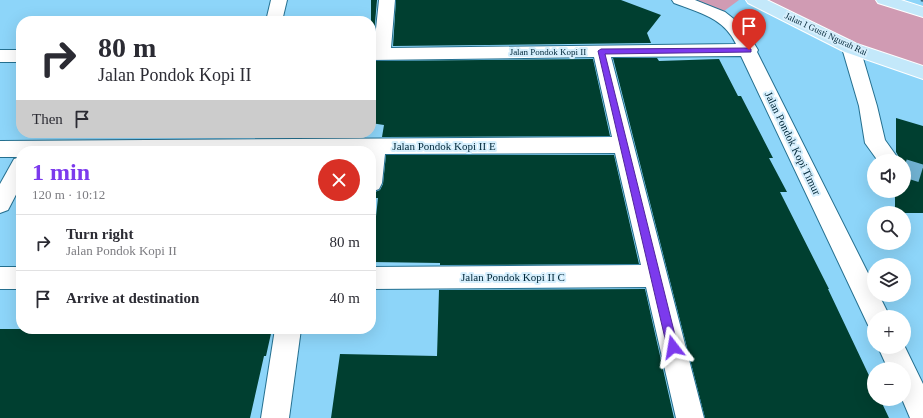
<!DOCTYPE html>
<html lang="en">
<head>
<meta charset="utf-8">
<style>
	body { margin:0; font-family:Georgia,serif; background:#f7f7f7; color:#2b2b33; height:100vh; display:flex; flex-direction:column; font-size:15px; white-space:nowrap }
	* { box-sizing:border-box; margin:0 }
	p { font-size:13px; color:#7c7c81 }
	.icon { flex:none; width:22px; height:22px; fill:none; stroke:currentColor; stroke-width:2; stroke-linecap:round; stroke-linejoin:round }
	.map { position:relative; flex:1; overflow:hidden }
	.details { position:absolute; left:16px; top:146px; width:360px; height:188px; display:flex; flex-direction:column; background:#fff; border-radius:16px; box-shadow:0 4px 16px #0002 }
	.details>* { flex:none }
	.hud { position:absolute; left:16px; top:16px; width:360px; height:122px; border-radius:16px; box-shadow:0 4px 16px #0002; background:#fff; color:#2b2b33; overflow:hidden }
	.fabs { position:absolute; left:867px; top:154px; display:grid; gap:8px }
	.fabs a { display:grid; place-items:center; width:44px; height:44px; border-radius:50%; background:#fff; box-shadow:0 4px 16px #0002; font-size:20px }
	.pin { position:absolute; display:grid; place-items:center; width:34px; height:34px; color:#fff; margin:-41px -17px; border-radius:50% 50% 50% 0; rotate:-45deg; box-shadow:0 0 4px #0007 }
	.pin .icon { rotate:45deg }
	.me { position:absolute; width:44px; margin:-22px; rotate:346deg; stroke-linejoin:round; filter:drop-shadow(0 0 3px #0008) }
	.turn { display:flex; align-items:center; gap:14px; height:84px; padding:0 16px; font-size:18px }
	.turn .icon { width:52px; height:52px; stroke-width:2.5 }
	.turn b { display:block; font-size:28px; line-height:34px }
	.then { display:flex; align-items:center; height:38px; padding:0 16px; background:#0003; gap:8px; font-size:15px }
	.round { display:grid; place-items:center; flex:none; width:42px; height:42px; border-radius:21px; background:#f7f7f7 }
	.overview { display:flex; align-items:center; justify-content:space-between; height:68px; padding:0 16px }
	h1 { font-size:24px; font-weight:700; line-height:30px; color:#7c3aed }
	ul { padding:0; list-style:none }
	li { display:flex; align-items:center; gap:12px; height:56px; padding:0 16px; border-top:1px solid #e1e1e2 }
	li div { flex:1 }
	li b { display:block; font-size:15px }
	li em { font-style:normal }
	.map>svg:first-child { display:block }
</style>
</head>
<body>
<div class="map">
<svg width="923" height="418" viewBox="0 0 923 418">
	<rect width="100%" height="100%" fill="#8dd5f9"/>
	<g fill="#d09bb3">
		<path d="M680,0h59l-19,14z"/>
		<path d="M754,0h130l39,12v61z"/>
	</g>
	<g fill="#003f30">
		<path d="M371,0h6l-4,46h-2z"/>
		<path d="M396,0h225l40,15 -14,18 4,10 -258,3z"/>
		<path d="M613,58h44l2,3 60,-2 19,37h3l32,62h-4l18,34h-7l49,97h-1l46,97v13h6l9,19h-184z"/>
		<path d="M593,59l17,77 -228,1 2,-12 -13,-2v-62z"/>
		<path d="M896,118l27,8v87h-28v-22h9v-30h-3l-5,-9z"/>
		<path d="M386,155h228l25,109 -199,1v-2l-69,-1 7,-64h-4l1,-6 5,-2 3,-6z"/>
		<path d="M645,289l29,129h-343l9,-64 97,2 2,-66z"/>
		<path d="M0,329h272l-6,27h-2l-14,62h-250z"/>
	</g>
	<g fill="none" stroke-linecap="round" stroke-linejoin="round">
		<path stroke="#71b2d2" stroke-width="18" stroke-dasharray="18 9" stroke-linecap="butt" d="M904,168l19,6"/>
		<g stroke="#257090" stroke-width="2">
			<g id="minor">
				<path d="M271,0h16l-5,21h-16z"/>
				<path d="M379,0h16l-4,48 345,-4c-12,-26 -36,-31 -62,-41l-2,-3h23l30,12 19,15 14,23 -1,2 117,233v10h5l11,22h-16v11l-6,-3 -127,-269 -130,1 93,361h-28l-30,-131 -275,2v-22l270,-2 -26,-112 -230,1 -3,29 -3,6 -8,3v-41h-350v6h-21v-16l612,-4 -18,-80 -223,3v-12h3z"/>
				<path d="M851,42l6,2 3,4 17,58 8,34 15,21h-22l-13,-18 -6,-37 -17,-58 3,-4z"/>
				<rect x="0" y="50" width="21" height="12"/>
				<path d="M21,157v28l-13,25 -8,3v-29l14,-25z"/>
				<rect x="0" y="267" width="21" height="22"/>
				<path d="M275,329h26l-12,89h-28z"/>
				<path d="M904,345l19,39v34h-13l-8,-19h2v-30h-16l-10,-22h26z"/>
			</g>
		</g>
		<g stroke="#fff" stroke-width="2">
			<g id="major">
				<path d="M746,0h21l90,44 66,22v13l-78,-27 -97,-49z"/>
				<path d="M876,0h25l22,7v10l-45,-14z"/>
			</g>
		</g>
		<use href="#minor" fill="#fff" fill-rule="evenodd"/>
		<use href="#major" fill="#c3e8fa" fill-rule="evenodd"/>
		<path stroke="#356880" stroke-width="2.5" stroke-dasharray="5 2.5" stroke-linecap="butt" d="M921,0l2,1"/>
	</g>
	<path fill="#7c3aed" stroke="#51269a" d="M749,48l2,1v3l-146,2 73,293 -1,4 -4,1 -4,-1 -2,-4 -69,-296 3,-2z"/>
	<g text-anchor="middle" stroke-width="4" stroke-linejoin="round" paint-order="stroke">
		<g font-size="9" fill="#002738" stroke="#d6effd">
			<text transform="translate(826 34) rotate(25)" y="3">Jalan I Gusti Ngurah Rai</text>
			<text x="548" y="55">Jalan Pondok Kopi II</text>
		</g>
		<g font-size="11" fill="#002738" stroke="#d6effd">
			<text transform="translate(793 143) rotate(64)" y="4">Jalan Pondok Kopi Timur</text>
			<text x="444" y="150">Jalan Pondok Kopi II E</text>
			<text x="513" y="281">Jalan Pondok Kopi II C</text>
		</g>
	</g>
</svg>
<div class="fabs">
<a><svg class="icon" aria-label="sound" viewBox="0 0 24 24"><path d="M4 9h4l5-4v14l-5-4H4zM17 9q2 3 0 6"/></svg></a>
<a><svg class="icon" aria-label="search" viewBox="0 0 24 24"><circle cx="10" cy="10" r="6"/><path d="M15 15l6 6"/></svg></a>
<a><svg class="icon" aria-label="layers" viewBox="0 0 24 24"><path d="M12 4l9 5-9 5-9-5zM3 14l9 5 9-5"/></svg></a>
<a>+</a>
<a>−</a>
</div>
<div class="pin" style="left:749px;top:50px;background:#d93025"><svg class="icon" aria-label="arrive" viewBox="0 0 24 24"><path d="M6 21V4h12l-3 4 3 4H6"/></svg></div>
<svg class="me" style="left:673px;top:347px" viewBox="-20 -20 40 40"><path d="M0-17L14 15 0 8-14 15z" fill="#7c3aed" stroke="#fff" stroke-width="4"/></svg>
<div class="hud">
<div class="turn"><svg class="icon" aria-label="right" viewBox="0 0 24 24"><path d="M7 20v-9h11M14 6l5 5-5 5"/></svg><div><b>80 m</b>Jalan Pondok Kopi II</div></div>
<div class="then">Then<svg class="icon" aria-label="arrive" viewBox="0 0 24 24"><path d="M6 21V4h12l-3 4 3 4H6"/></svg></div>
</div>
<section class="details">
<div class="overview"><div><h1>1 min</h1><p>120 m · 10:12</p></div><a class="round" style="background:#d93025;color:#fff"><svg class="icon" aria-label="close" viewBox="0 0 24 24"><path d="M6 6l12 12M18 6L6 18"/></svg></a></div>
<ul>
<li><svg class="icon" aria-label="right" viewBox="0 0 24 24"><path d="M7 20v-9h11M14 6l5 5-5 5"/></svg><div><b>Turn right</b><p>Jalan Pondok Kopi II</p></div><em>80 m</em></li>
<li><svg class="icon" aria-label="arrive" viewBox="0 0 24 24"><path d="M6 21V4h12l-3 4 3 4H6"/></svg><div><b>Arrive at destination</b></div><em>40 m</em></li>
</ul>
</section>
</div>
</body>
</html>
